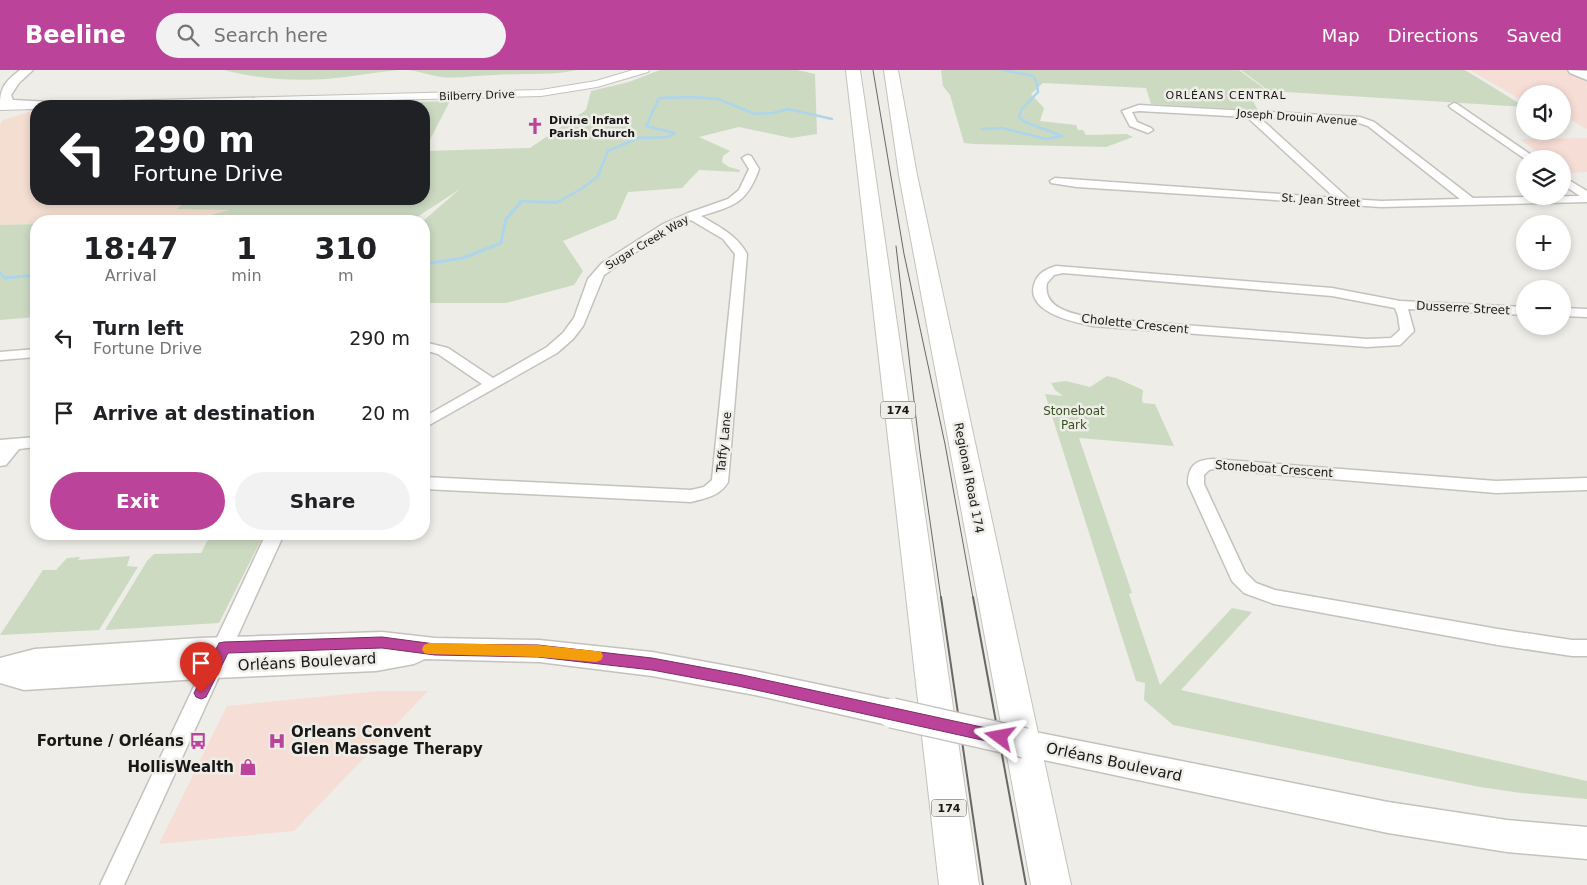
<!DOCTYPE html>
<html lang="en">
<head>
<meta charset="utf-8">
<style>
	body { margin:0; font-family:"DejaVu Sans",sans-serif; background:#f2f2f2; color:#202124; height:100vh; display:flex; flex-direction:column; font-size:19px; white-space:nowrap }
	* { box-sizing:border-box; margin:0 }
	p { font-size:16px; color:#757577 }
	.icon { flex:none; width:28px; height:28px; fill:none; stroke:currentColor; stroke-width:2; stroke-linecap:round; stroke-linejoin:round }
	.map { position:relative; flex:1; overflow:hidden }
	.drawer { position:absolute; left:30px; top:145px; width:400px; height:325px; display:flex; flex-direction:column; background:#fff; border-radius:20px; box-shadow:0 2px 8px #0003 }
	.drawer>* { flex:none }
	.top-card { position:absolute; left:30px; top:30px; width:400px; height:105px; border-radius:20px; box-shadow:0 2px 8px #0003; background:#202124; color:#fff; overflow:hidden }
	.tools { position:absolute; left:1516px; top:15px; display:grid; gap:10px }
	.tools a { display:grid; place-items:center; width:55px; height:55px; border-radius:50%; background:#fff; box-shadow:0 2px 8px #0003; font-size:25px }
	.pin { position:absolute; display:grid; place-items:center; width:42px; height:42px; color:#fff; margin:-51px -21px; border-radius:50% 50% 50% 0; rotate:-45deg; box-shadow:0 0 5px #0007 }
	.pin .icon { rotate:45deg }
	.me { position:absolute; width:55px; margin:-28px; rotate:283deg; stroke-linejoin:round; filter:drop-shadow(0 0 4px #0008) }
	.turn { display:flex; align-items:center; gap:18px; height:105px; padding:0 20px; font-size:22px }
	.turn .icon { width:65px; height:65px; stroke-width:2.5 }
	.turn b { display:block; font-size:35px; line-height:42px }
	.eta { display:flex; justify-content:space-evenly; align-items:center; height:85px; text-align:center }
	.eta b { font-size:30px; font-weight:800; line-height:35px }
	.cta { display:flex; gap:10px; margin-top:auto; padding:10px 20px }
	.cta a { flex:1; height:58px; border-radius:30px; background:#bb449a; color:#fff; font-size:20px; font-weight:800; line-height:58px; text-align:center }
	.cta a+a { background:#f2f2f2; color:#202124 }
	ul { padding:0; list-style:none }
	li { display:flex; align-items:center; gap:15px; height:75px; padding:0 20px }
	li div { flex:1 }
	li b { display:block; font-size:19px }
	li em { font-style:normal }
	header { display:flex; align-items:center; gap:30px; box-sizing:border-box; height:70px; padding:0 25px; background:#bb449a; color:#fff }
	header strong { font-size:24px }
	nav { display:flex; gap:28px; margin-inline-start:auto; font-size:18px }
	.search { width:350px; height:45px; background:#f2f2f2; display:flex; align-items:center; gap:12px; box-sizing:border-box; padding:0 18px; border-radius:28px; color:#757577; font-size:19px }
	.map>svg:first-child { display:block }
</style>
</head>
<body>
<header>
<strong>Beeline</strong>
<div class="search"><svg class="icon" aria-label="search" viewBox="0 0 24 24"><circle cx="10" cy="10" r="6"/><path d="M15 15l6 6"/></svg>Search here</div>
<nav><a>Map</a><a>Directions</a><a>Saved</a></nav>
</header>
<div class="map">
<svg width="1587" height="815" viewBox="0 0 1587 815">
	<rect width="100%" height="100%" fill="#eeede8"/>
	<g fill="#f6ddd5">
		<path d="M1470,0h117v59l-24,-14 -1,-21h-37v8z"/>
		<path d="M1587,68v34l-19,1 -5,-4 -1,-10h-15l-28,-20z"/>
		<path d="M380,621h48l-134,140 -135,13 68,-138z"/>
	</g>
	<path fill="#f4ded1" d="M29,42h7v87h218l-34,14 -46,8h-71l-8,-3 -13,3h-46v3l-36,1v-100l3,-5z"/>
	<g fill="#ccdac2">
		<path d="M224,0h175c-24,2 -48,7 -72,9 -35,2 -69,0 -103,-9z"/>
		<path d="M407,0h170c-26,6 -55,3 -82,5 -18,0 -36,4 -54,2 -12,-2 -22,-6 -34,-7z"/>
		<path d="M660,0h137l18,4 2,60 -26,4 -52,-11 -40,10 31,14 -7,5 -1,6 7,5 11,3 -1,2 -40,-2 -17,18 -54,4 -12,27 -53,22 20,30 -9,14 -68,18h-82l-1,-82 37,-32 -49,32h-237l29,-4 26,-7 -52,-1 11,-10h236v-48l106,-3 56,-38 5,-19 38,-9z"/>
		<path d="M941,0h298l34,25 -24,-1 9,16 -107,-6 -5,-16 -103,-5 -12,11 13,14 -4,13 36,4 2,5h5l3,5 41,-1 6,3 -27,10 -132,-3 -10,-1 -14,-48 -7,-9z"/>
		<path d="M1241,0h224l60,37 -256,-16z"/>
		<path d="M450,31l-26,50v-45h-133z"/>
		<path d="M36,154v93l-36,3v-95z"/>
		<path d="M1107,306l9,2 27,12 -1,10 1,3 12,1 19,42 -95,-8 53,155 -3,1 31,91 72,-77 20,4 -71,78 406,91v18l-66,-6 -41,-6 -307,-62 -29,-25 1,-17 -9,-2 -91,-287 18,2 -8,-6 -4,-7 15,-2 24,6z"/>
		<path d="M211,464h53l-45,89 -114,7 42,-69 7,-7 47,-1z"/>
		<path d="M130,486l-3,10 11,1 -39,63 -99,5 43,-65h13l11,-12 13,-1 -2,3z"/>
	</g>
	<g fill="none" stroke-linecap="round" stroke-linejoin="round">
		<g stroke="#add5ec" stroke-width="2.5">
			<path d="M982,59l20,-1 44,11 16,-3 -37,-14 -6,-5 2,-7 17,-18 -1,-9 -4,-7 -30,-6"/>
			<path d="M519,133l3,-2 34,2 27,-15 15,-12 10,-25 30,-13 30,-1 7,-4 -29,-7 13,-28 34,-1 25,2 37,15 18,-1 15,-4 44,10"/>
		</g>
		<g stroke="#add5ec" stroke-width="3">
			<path d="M542,132h15"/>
			<path d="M424,194l39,-6 38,-15 5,-24 15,-17"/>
			<path d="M0,203l5,5 31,-3"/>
		</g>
		<g stroke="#c4c2be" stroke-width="3">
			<g id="minor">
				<path d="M1454,33l3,1 80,55h-12l-74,-51 -2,-2z"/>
				<path d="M1139,35l221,12 14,5 99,76 107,-2 -18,-12v-8l25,15v11l-206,5 -304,-20 -26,-4 -1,-2 5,-3 280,20 -88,-81 -108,-6 -7,1 5,10 14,6 2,2 -5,3 -18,-7 -8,-15zM1259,47l100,6 9,3 92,73 -79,2 -32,-2z"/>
				<path d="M747,85l4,1 8,13c-12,34 -25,37 -58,47 18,11 36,19 46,38l-19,228c-8,14 -22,16 -37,20l-267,-13v-12l267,13 13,-3 8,-7 23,-226 -12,-15 -32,-19 -41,22 -46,33 -21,51 -10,13 -16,14 -133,75v-11l58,-33 -44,-30 -14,-4v-8l24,6 45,30 54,-31 16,-14 11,-15 14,-39 14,-16 61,-39 25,-11 40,-14 11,-9 10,-21 -7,-11z"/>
				<path d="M1056,196l276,22 68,13 125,6v8l-117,-6 6,22 -14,14 -33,2 -274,-21c-19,-4 -70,-14 -58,-44 4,-10 12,-13 21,-16zM1063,203l269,23 63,12 3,8 2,14 -9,8 -24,1 -274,-21c-19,-4 -51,-9 -46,-35l7,-8z"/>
				<path d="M1562,238l25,1v8l-25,-1z"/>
				<path d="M36,279v8l-36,3v-8z"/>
				<path d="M36,367v10l-17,2 -13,16 -6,1v-26z"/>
				<path d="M1213,389l283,22 91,-3v12l-91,3 -283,-24 -4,1 -5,5v9l41,88 11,11 19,7 223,39 74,11h15v16h-15l-74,-11 -224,-41 -30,-11 -12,-12 -44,-97c0,-18 7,-24 25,-25z"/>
				<path d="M266,464h18l-160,351h-24z"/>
			</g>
		</g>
		<g stroke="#c4c2be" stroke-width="2">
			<path id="tertiary" d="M633,0h16l-1,2 -51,15 -56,9 -382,10h-123v3h-2l-34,1v-6l541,-14 55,-9z"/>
		</g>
		<g stroke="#c4c2be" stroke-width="3">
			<g id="secondary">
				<path d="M20,0h13l-14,13 -8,12 2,5 37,2 5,1 1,3h-20v3l-24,-1 -12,-3c0,-18 6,-24 20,-35z"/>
				<path d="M382,562l53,6 104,2 113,12 103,19 137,29 10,4 4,9 -4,9 -10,4 -137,-31 -103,-19 -113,-14 -114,-3 -11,5 -38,7 -161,7 -191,12 -24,-7v-25l35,-9 164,-11z"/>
				<path d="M1025,660l363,72 119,18 80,7v32l-80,-7 -119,-19 -363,-77 -10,-4 -5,-9 5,-9z"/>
			</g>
		</g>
		<g stroke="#c4c2be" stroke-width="3">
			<path id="primary" d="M1568,0l19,1v9l-17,-7z"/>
		</g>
		<g stroke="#c4c2be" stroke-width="2">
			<g id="motorway">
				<path d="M846,0h14l119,815h-40z"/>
				<path d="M884,0h14l19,105 154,710h-40l-132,-710z"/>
			</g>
		</g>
		<use href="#minor" fill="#fff" fill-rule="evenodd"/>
		<use href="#tertiary" fill="#fff" fill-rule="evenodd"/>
		<use href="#secondary" fill="#fff" fill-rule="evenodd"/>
		<use href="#primary" fill="#fff" fill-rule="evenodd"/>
		<use href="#motorway" fill="#fff" fill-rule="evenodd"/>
		<g stroke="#696866" stroke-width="1">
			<path d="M873,0l31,184 41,190 28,154"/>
			<path d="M896,176l24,206 21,146"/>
		</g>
		<g stroke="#696866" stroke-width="2">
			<path d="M941,527l42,288"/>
			<path d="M973,527l53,288"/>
		</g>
		<g stroke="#c4c2be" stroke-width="32" stroke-linecap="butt">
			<path id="secondary-bridge" d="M892,643l133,30"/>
		</g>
		<use href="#secondary-bridge" stroke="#fff" stroke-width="29"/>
	</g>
	<path fill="#bb449a" stroke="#7a2c64" d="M382,567l53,7 103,1 114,13 86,16 262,57 5,2 2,4 -2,5 -5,2 -262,-58 -86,-16 -114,-13 -103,-2 -53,-7 -154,5 -22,44 -5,2 -5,-2 -2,-4 25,-50 5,-1z"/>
	<path fill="#f59e0b" d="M429,573l109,2 58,6 5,1 2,4 -2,4 -5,2 -58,-5 -109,-3 -5,-1 -2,-4 2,-4z"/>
	<defs>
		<g id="church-bare" transform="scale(1.35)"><path d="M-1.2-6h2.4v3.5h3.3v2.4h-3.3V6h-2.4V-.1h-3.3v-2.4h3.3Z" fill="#bb449a" stroke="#eeede8" stroke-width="2.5" paint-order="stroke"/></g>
		<g id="bus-bare" transform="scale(1.35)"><path d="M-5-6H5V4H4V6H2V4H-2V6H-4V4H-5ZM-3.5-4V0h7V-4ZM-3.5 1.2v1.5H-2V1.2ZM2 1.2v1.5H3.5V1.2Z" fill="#bb449a" stroke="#eeede8" stroke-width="2.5" paint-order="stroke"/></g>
		<g id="hospital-bare" transform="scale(1.35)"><path d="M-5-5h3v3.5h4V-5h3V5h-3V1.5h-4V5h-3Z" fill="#bb449a" stroke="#eeede8" stroke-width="2.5" paint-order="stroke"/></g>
		<g id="shop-bare" transform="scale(1.35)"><path d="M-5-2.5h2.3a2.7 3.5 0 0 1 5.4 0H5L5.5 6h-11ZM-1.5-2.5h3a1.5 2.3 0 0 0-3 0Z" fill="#bb449a" stroke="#eeede8" stroke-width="2.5" paint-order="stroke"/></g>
	</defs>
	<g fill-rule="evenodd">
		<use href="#church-bare" x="535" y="56"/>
		<use href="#bus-bare" x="198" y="671"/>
		<use href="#hospital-bare" x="277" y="671"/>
		<use href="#shop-bare" x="248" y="697"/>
	</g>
	<g text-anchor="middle" stroke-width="5" stroke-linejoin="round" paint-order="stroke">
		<g font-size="11" fill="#191817" stroke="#eeede8">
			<text transform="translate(477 25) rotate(-2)" y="4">Bilberry Drive</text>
			<text transform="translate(1297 47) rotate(4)" y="4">Joseph Drouin Avenue</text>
			<text transform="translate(1321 130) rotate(4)" y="4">St. Jean Street</text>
			<text transform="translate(647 172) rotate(-31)" y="4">Sugar Creek Way</text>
		</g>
		<g font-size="11" letter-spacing="1" fill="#191817" stroke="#eeede8">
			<text x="1226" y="29">ORLÉANS CENTRAL</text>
		</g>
		<g font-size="11" font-weight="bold" fill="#191817" stroke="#eeede8" text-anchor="start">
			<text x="549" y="54">Divine Infant<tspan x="549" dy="13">Parish Church</tspan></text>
		</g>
		<g fill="#eeede8" stroke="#595856" stroke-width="1">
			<rect x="880.5" y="331.5" width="35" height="17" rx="4"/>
			<rect x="931.5" y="729.5" width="35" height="17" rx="4"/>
		</g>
		<g font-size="11" font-weight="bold" fill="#191817">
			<text x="898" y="344">174</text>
			<text x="949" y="742">174</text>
		</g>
		<g font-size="12" fill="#191817" stroke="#eeede8">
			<text transform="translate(1463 238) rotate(3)" y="4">Dusserre Street</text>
			<text transform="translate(1135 254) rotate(6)" y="4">Cholette Crescent</text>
			<text transform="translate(724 372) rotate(-84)" y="4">Taffy Lane</text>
			<text transform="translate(1274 399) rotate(4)" y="4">Stoneboat Crescent</text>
			<text transform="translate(969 408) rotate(79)" y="4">Regional Road 174</text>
		</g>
		<g font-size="12" fill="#37511f" stroke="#eeede8">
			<text x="1074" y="345">Stoneboat<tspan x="1074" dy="14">Park</tspan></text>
		</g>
		<g font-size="15" fill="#191817" stroke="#eeede8">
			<text transform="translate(307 592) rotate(-3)" y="5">Orléans Boulevard</text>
			<text transform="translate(1114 692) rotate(12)" y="5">Orléans Boulevard</text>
		</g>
		<g font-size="15" font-weight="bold" fill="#191817" stroke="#eeede8" text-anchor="end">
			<text x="291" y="667" text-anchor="start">Orleans Convent<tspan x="291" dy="17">Glen Massage Therapy</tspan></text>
			<text x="184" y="676">Fortune / Orléans</text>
			<text x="234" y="702">HollisWealth</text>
		</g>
	</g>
</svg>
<div class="tools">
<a><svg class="icon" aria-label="sound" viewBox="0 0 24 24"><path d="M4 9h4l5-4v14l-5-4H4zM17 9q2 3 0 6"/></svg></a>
<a><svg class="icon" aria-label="layers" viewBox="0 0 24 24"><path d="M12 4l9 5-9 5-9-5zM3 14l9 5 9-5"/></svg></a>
<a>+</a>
<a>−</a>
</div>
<div class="pin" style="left:201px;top:623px;background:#d93025"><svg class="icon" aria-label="arrive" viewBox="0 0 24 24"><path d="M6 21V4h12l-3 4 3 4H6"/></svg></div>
<svg class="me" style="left:1000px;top:667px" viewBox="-20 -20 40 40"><path d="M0-17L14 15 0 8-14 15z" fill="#bb449a" stroke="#fff" stroke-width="4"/></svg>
<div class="top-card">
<div class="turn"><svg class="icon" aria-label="left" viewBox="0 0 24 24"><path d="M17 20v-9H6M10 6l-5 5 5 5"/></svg><div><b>290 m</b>Fortune Drive</div></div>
</div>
<section class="drawer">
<div class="eta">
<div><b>18:47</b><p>Arrival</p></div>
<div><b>1</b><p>min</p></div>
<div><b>310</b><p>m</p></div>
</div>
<ul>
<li><svg class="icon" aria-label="left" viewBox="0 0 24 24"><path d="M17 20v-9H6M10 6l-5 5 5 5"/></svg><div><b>Turn left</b><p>Fortune Drive</p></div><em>290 m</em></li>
<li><svg class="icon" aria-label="arrive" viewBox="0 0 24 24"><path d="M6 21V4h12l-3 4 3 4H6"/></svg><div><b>Arrive at destination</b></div><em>20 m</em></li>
</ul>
<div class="cta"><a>Exit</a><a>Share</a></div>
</section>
</div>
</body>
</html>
